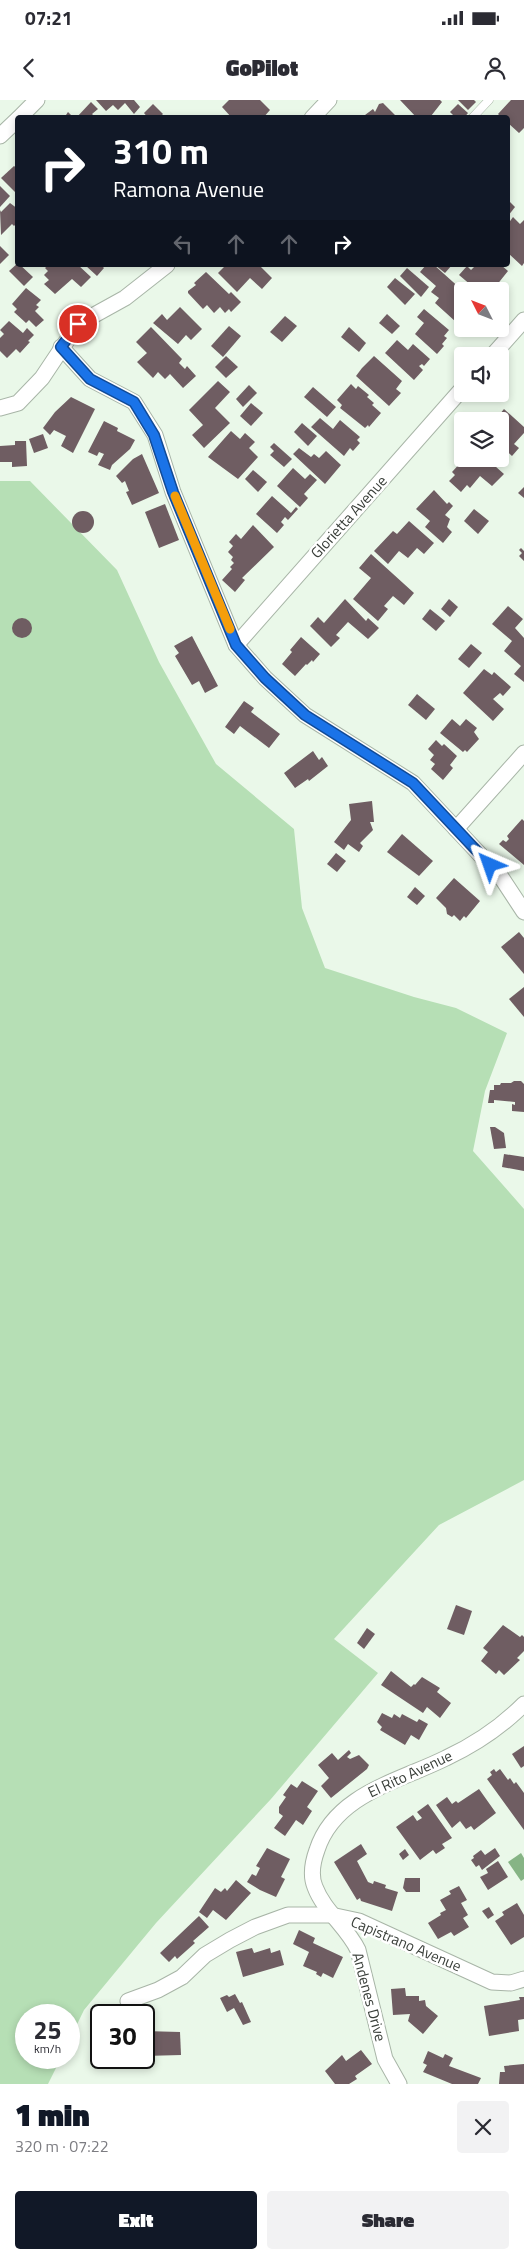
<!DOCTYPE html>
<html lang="en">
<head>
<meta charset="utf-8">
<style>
	body { margin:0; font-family:"Titillium Web",sans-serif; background:#f2f2f3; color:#2b2b33; height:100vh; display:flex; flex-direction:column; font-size:19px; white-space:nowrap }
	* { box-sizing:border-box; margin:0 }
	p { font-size:16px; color:#7c7c81 }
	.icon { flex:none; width:28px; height:28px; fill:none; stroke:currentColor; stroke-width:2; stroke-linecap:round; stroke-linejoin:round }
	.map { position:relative; height:1984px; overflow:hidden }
	.side { display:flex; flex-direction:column; background:#fff; flex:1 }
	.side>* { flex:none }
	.top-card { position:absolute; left:15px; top:15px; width:495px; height:152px; border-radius:5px; box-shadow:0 2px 8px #0003; background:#111827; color:#fff; overflow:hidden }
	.needle { width:32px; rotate:312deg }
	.buttons { position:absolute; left:454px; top:182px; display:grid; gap:10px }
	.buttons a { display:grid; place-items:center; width:55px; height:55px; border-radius:5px; background:#fff; box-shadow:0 2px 8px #0003; font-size:25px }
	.speed { position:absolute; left:15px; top:1904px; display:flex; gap:10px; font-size:25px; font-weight:700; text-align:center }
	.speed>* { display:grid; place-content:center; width:65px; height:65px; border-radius:50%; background:#fff; box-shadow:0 2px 8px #0003; line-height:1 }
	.speed small { font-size:12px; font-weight:400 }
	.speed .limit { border:2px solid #111; border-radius:8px; background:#fff; color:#111 }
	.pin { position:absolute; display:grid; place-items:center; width:42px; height:42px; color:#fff; margin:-21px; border:2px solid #fff; border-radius:50%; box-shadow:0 1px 5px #0007 }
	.me { position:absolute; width:55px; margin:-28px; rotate:317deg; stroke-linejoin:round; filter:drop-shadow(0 0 4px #0008) }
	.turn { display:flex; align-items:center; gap:18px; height:105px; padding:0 15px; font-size:22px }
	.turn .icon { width:65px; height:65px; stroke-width:2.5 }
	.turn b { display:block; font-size:35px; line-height:42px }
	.lanes { display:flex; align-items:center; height:48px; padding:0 15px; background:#0003; justify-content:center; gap:25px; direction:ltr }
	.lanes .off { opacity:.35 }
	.round { display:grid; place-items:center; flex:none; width:52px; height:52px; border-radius:5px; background:#f2f2f3 }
	.head { display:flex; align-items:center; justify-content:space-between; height:85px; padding:0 15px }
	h1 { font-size:30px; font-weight:800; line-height:38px; color:#111827 }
	.primary-button { display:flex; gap:10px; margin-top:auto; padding:10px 15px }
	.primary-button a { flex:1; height:58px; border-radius:5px; background:#111827; color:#fff; font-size:20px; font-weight:800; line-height:58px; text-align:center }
	.primary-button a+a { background:#f2f2f3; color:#2b2b33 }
	.status { display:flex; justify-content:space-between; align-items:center; height:35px; padding:0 25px; background:#fff; direction:ltr }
	.status svg { height:14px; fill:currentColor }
	header { display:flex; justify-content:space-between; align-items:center; height:65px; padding:0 15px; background:#fff; font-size:22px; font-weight:800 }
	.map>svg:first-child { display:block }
</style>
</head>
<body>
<div class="status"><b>07:21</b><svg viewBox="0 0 49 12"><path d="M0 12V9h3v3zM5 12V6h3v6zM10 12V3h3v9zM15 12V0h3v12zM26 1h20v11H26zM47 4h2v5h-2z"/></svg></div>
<header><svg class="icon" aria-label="back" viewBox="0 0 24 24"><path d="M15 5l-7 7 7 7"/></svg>GoPilot<svg class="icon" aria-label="person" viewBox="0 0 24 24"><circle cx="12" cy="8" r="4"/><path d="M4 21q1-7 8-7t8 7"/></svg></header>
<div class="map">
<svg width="524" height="1984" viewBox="0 0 524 1984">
	<rect width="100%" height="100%" fill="#eaf8e9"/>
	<path fill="#b6dfb5" d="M0,381h30l87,89 42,92 57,102 78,65 8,79 23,60 89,29 42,11 51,25 -22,58 -12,60 51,58v271l-85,45 -105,114 44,34 -107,126 -115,124 -72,87 -15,31v-26h-43v43h35l-13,26h-48z"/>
	<path fill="#86b485" d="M521,1753l3,5v21l-3,2 -13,-19z"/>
	<g fill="#6f5d62">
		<path d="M96,0h38l6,7 -6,7 -9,-11 -7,7 -5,-5 -7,6z"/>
		<path d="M229,0h31l10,10 -7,8h-31l-10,-11z"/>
		<path d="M400,0h40l2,2 -11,14 2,2h-16z"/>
		<path d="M458,0h16l2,2 -8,8z"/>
		<path d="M511,0h13v28l-5,5 -11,-10v-5h-6l-4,-4z"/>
		<path d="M91,2l7,7 -6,5 4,4h-20z"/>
		<path d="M383,3l15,15h-37l12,-9 2,3 4,-8z"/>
		<path d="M153,4l10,10 -4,4h-11l-4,-5z"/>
		<path d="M458,4l10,9 -4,5h-8l-6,-6z"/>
		<path d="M68,12l6,6h-10z"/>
		<path d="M14,66l4,3v26l-17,-17z"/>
		<path d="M0,86l10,10 -10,11z"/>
		<path d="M508,100l7,7 -7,9z"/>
		<path d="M10,103l8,6v13l-4,4 -2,-2 -11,11 -1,-25 1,2z"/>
		<path d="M513,117l7,7 4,-4v43l-2,3 -14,-13v-29z"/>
		<path d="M0,146l9,9 -9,9z"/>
		<path d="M18,163l15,14 -9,9 -15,-15z"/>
		<path d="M48,165h30l13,12 -10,10 -9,-8 -17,15 -11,-10 5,-4 -5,-5 4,-4 -3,-3z"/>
		<path d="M85,165h20l-2,2 1,1 -7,8z"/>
		<path d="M226,165h33l13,13 -10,11 -12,-11 -13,14 -19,-19z"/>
		<path d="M426,165h8l28,25v25l-6,7 -21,-19 4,-5 -8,-6 5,-6 -16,-14z"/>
		<path d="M435,165h17l-7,8z"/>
		<path d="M476,165h25l7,6 -16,20h-14l-19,-16 8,-9 4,4z"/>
		<path d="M407,168l22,19 -8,10 -21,-21z"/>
		<path d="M206,172l23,22 2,-2 10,10 -10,10 -2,-3 -4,4 -5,-6 -6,6 -7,-8 -4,4 -15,-16v-2l8,-6 -2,-2z"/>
		<path d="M395,178l20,16 -10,11 -18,-18z"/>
		<path d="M26,188l15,12 -5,5 3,2 -4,4 9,9 -8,7 -7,-7 -3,3 -12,-11 3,-3 -5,-5z"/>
		<path d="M180,207l22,22 -11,11 -5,-5 -8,9 -25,-21 9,-9 5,6z"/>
		<path d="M424,209l25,21 -5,6 3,2 -5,6 2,2 -7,8 -22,-20 9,-11 -7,-6z"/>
		<path d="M387,214l13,12 -8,8 -13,-11z"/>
		<path d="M285,216l12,10 -15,16 -12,-10z"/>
		<path d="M9,221l14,12 4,-5 7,7 -6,6 2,1 -10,11 -4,-4 -9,9 -7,-7v-13l4,-4 -4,-4z"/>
		<path d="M229,226l12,10 -18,21 -12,-11z"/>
		<path d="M151,227l31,32 -3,4 6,6 2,-3 9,10 -13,12 -13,-14 -5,5 -7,-7 -5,6 -16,-16 10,-9 -11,-11z"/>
		<path d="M349,227l17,16 -7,9 -18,-15z"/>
		<path d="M397,240l11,10 5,-6 17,15 -6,7 -2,-2 -3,2 4,4 -9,10 -29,-27z"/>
		<path d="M226,256l12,11 -12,11 -11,-11z"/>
		<path d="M374,256l28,25 -6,8 5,4 -12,13 -33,-30 6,-8z"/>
		<path d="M218,281l12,11 -15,16 15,15 -26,25 -12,-13 11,-10 -14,-15z"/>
		<path d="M351,284l5,5 2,-3 11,9 -2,2 7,6 -2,2 9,8 -12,14 -1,-2 -3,3 -25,-20 2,-3 -5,-5z"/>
		<path d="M249,285l8,8 -14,14 -7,-8z"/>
		<path d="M313,287l23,20 -9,10 -23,-20z"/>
		<path d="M71,297l24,12 -22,44 -12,-7 5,-10 -12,-6 -4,5 -7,-7 12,-16z"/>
		<path d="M251,303l12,10 -12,13 -11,-10z"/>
		<path d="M504,309l20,18v6l-10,11 5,4 -7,8 -12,-11v-24h-6z"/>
		<path d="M320,318l13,11 7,-9 20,17 -3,3 3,3 -7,8 -3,-3 -6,8 -33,-29z"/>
		<path d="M104,321l14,7 -1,3 18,9 -5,9 -18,16 -2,5 -12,-5 6,-11 -5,-2 -2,4 -9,-4z"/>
		<path d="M302,323l15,13 -9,10 -14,-14z"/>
		<path d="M231,331l9,8 5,-6 10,9 -6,6 9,9 -20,22 -30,-22z"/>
		<path d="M43,334l5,14 -14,5 -5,-14z"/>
		<path d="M15,341h11l1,25 -15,1v-5h-12v-16l15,-1z"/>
		<path d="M274,343l18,16 -8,8 -14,-12 4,-4 -4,-4z"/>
		<path d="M299,348l12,9 3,-3 5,4 7,-7 15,14 -16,19 -32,-30z"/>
		<path d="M142,354l17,39 -27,12 -6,-13 3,-1 -4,-10 -3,2 -6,-7 17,-17z"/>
		<path d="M464,359h23l17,15 -12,12 -12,-10 -10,12 -3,-3 -6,7 -12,-11 6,-6 -3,-3z"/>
		<path d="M293,368l12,11 5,-5 7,6 -13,14 4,4 -8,9 -23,-21z"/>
		<path d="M253,370l14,12 -9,10 -13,-13z"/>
		<path d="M524,387v11l-6,-5z"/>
		<path d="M434,390l13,14 2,-2 4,4 -8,9 5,4 -3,8 5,5 -9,11 -18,-16 5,-6 -14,-12z"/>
		<path d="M272,396l19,17 5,-6 2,2 -10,11 -3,-3 -4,5 3,3 -7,8 -21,-19z"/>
		<path d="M165,404l14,36 -20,8 -14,-36z"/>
		<path d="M474,409l15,12 -11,13 -14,-13z"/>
		<circle cx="83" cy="422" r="11"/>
		<path d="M409,421l25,22 -10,11 -7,-6 -9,10 -9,-7 -11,13 -14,-13 19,-20 4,3z"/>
		<path d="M253,425l21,22 -32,31 3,2 -10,12 -13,-12 10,-11 -2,-2 4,-4 -3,-3 2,-3 -5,-5 5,-6 -4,-4 7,-8 5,5z"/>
		<path d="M521,448l3,3v10l-5,-5 3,-3 -3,-3z"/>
		<path d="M371,454l43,39 -10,12 -11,-9 -9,10 4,3 -10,12 -25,-22 18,-21 -12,-10z"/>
		<path d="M345,499l21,22 2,-3 11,10 -11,11 -20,-17 -12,13 4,3 -9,9 -21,-21 8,-9 6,6z"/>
		<path d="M449,499l9,8 -8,10 -9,-8z"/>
		<path d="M508,506l15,13 -8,9 9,10v44l-10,-8 7,-8 -17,-15 8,-10 -20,-17z"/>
		<path d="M430,509l15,12 -9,10 -14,-12z"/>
		<circle cx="22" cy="528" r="10"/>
		<path d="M192,536l26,50 -13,7 -6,-12 -7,4 -17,-29 4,-3 -5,-7z"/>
		<path d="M301,537l19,17 -7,8 -1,-2 -5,5 -1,-1 -11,12 -13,-12 10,-12 -2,-2z"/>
		<path d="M471,544l11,9 -13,15 -11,-9z"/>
		<path d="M484,569l8,6 2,-3 17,15 -8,9 -3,-3 -7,6 11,10 -11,12 -30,-28z"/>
		<path d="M417,594l18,15 -9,11 -18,-15z"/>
		<path d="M244,601l10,7 -3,4 29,22 -11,14 -29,-22 -6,8 -9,-7z"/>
		<path d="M452,619l8,7 6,-7 11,9 -3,4 5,7 -12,13 -2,-2 -2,2 -23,-19z"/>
		<path d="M436,640l6,6 2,-2 13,12 -7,9 3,3 -10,12 -12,-11 4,-5 -5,-4 4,-5 -6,-6z"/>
		<path d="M313,651l6,9 3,-3 6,9 -19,15 -1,-2 -13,9 -11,-15z"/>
		<path d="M372,701l2,21h-4l3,8 -13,13 3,3 -4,6 -11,-8 -4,6 -10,-8 17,-22 -2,-16z"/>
		<path d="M522,719l2,2v44l-25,-21 4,-4 3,2 3,-3 -2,-3z"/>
		<path d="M402,734l31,27 -14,15 -32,-24z"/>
		<path d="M336,753l10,8 -9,11 -10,-8z"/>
		<path d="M454,778l26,23 -14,17 -2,-2 -4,5 -6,-6 -2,2 -5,-3 -1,-6 -10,-10z"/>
		<path d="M415,787l10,9 -8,9 -10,-8z"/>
		<path d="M519,832l5,6v36l-23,-27z"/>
		<path d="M524,887v30l-15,-18z"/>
		<path d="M514,981h7l3,3v28l-12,-1v-7l3,1v-3l-21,-2v3h-6l2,-13h4v-5h6l1,-2h10z"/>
		<path d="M490,1027h5l9,6 2,15 -12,1z"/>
		<path d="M504,1054l20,3v14l-22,-4z"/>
		<path d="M456,1505l16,6 -8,24 -17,-6z"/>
		<path d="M503,1525l17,12 2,-2 2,2v14l-7,7 3,2 -16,15 -5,-5 -3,4 -15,-13 7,-9 -5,-4z"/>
		<path d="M367,1528l8,6 -11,15 -7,-6z"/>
		<path d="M391,1571l20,16 3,-3 1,1 7,-8 18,11 -3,4 14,11 -11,15 -13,-11 -4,6 -42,-28z"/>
		<path d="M382,1613l10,5 2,-4 6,4 2,-4 15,8 2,-3 9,5 -9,16 -8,-5 -6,10 -25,-15 2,-3 -5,-5z"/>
		<path d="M524,1646v20l-3,2 -9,-14z"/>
		<path d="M349,1650l2,3 -4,4 3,2 9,-4 10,10 -2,4 -36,29 -10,-12 8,-8 -11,-13 14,-12 6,7z"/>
		<path d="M494,1669l2,3 4,-3 8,11 2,-2 4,6 2,-2 8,11v37l-37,-51 5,-4 -2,-3z"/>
		<path d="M302,1681l16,10 -11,16 5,4 -9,14 -7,-5 -11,16 -11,-8 9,-12 -4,-3v-6l7,-10 -3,-2 8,-11 6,4z"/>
		<path d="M479,1689l17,24 -22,17 -3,-4 -5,3 -6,-8 -8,7 -16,-23 11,-8 5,7 4,-3 2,2z"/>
		<path d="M428,1704l24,34 -10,6 3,4 -9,6 -3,-4 -13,10 -24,-33 17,-12 4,6 5,-3 -5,-6z"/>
		<path d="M361,1744l6,10 -10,7 11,21 5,2 1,-3 12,4 -1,3 13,4 -6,19 -31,-10 -1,-3 -3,2 -23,-38z"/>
		<path d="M267,1748l23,11 -9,18 4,2 -9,18 -16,-7 -13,-8 5,-8 4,2 4,-8 -4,-2z"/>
		<path d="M495,1748l5,8 -18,14 -3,-5 -3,2 -5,-7 3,-2 -1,-2 8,-6 4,5z"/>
		<path d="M405,1749l4,6 -6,5 -4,-6z"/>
		<path d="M498,1761l10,16 -20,13 -8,-13 8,-4 -2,-4z"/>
		<path d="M405,1778h15v14h-14l-3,-4z"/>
		<path d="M236,1780l15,13 -25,27 -13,-10 -6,8 -8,-6 16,-24 6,4 4,-4 2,3z"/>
		<path d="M459,1786l8,14 -6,3 7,12 -5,3 6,9 -15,9 -3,-4 -13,7 -10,-16 13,-8 -1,-2 6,-3 -6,-10 11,-6 -2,-3z"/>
		<path d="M517,1803l7,12v22l-13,8 -16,-24 9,-6 -2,-3z"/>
		<path d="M489,1807l5,8 -6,4 -6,-8z"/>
		<path d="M199,1816l10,11 -16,14 2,2 -18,16 -2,-3 -6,6 -9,-9z"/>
		<path d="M299,1830l16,8 -2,5 30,14 -10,21 -10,-5 -2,4 -5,-3 1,-2 -14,-6 6,-14 -16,-8z"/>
		<path d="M252,1848l2,5 16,-5 1,5 9,-3 4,15 -41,12 -7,-25z"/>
		<path d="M405,1888l1,8h13v5l6,-1 1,6 12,10 -15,18 -15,-13 2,-7 -17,1 -2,-26z"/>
		<path d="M235,1894l5,9 2,-1 9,20 -8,3 -9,-17 -7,4 -7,-14 7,-3 2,2z"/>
		<path d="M519,1897h5v22l-6,1 1,11 -30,5 -5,-30 36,-6z"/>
		<path d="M144,1931l36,1 1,23 -37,1z"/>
		<path d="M361,1950l11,14 -17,12 2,3 -8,5h-14l-10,-13 17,-16 4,6z"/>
		<path d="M428,1951l15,7 2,-4 8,4 -4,8 32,12 -3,6h-26l-29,-12 4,-7 -4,-2z"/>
		<path d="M524,1964v20h-25l1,-12h5l-1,-6z"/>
	</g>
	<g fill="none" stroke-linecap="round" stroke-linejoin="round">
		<g stroke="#a8b5a7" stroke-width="9">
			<path id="lane" d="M472,18l17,-18"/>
		</g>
		<g stroke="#a8b5a7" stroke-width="17">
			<g id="street">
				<path d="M19,18l18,-18"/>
				<path d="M312,18l17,-18"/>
				<path d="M0,36l18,-17"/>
				<path d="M61,247l29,32 44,23 21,33 18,57 63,153 29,33 40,37 108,68 88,94 23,35"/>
				<path d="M492,256l32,-36"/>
				<path d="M0,308l18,-5 24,-25 36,-54 47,-26 42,-33"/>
				<path d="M236,545l226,-256"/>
				<path d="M456,729l68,-76"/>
				<path d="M128,1901l30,-11 24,-13 23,-22 25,-15 25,-13 33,-12h43l28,6 133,61 19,1 13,-4"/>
				<path d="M399,1984l-14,-25 -27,-109c-11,-23 -34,-39 -43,-63 -5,-12 -2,-26 2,-37 18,-56 83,-69 129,-92 30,-14 55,-31 78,-54"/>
			</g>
		</g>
		<use href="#lane" stroke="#fff" stroke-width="8"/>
		<use href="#street" stroke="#fff" stroke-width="15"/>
	</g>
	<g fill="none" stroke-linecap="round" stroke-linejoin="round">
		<g stroke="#114b97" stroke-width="12">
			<path id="route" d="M78,224l-17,23 29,32 44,23 20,33 19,57 63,153 29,33 40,37 108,68 77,82"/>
		</g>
		<use href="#route" stroke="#1a73e8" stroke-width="9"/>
		<path stroke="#f59e0b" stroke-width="9" d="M175,396l55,133"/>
	</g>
	<g text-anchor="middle" stroke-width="5" stroke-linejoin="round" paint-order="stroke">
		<g font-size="15" fill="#393e39" stroke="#fff">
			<text transform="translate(349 417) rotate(-48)" y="5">Glorietta Avenue</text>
			<text transform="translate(410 1674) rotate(-25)" y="5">El Rito Avenue</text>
			<text transform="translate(406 1844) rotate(23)" y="5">Capistrano Avenue</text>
			<text transform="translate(369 1897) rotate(75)" y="5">Andenes Drive</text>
		</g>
	</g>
</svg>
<div class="buttons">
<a><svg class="needle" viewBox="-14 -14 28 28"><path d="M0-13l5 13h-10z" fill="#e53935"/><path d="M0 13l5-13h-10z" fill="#7c7c81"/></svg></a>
<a><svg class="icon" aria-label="sound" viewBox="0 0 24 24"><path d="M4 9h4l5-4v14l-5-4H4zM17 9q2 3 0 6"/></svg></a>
<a><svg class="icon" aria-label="layers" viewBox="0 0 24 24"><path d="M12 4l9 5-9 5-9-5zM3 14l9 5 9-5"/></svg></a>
</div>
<div class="speed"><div>25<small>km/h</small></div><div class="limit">30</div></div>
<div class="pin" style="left:78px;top:224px;background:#d93025"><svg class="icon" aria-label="arrive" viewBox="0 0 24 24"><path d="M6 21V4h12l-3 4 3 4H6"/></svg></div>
<svg class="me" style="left:490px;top:765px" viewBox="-20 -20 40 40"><path d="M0-17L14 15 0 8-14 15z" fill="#1a73e8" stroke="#fff" stroke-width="4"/></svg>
<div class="top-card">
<div class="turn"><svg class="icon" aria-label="right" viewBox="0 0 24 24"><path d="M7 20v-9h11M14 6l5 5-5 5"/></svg><div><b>310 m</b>Ramona Avenue</div></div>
<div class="lanes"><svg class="icon off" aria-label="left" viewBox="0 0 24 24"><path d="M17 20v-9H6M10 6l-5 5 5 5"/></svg><svg class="icon off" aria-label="ahead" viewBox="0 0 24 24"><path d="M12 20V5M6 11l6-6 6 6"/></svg><svg class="icon off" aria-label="ahead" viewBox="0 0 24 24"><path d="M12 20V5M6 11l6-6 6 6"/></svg><svg class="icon" aria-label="right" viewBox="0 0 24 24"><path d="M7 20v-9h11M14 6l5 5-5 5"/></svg></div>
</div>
</div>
<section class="side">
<div class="head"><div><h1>1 min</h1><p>320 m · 07:22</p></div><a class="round"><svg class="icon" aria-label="close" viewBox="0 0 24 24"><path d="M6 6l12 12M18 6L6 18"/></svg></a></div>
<div class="primary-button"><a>Exit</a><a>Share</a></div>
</section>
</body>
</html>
